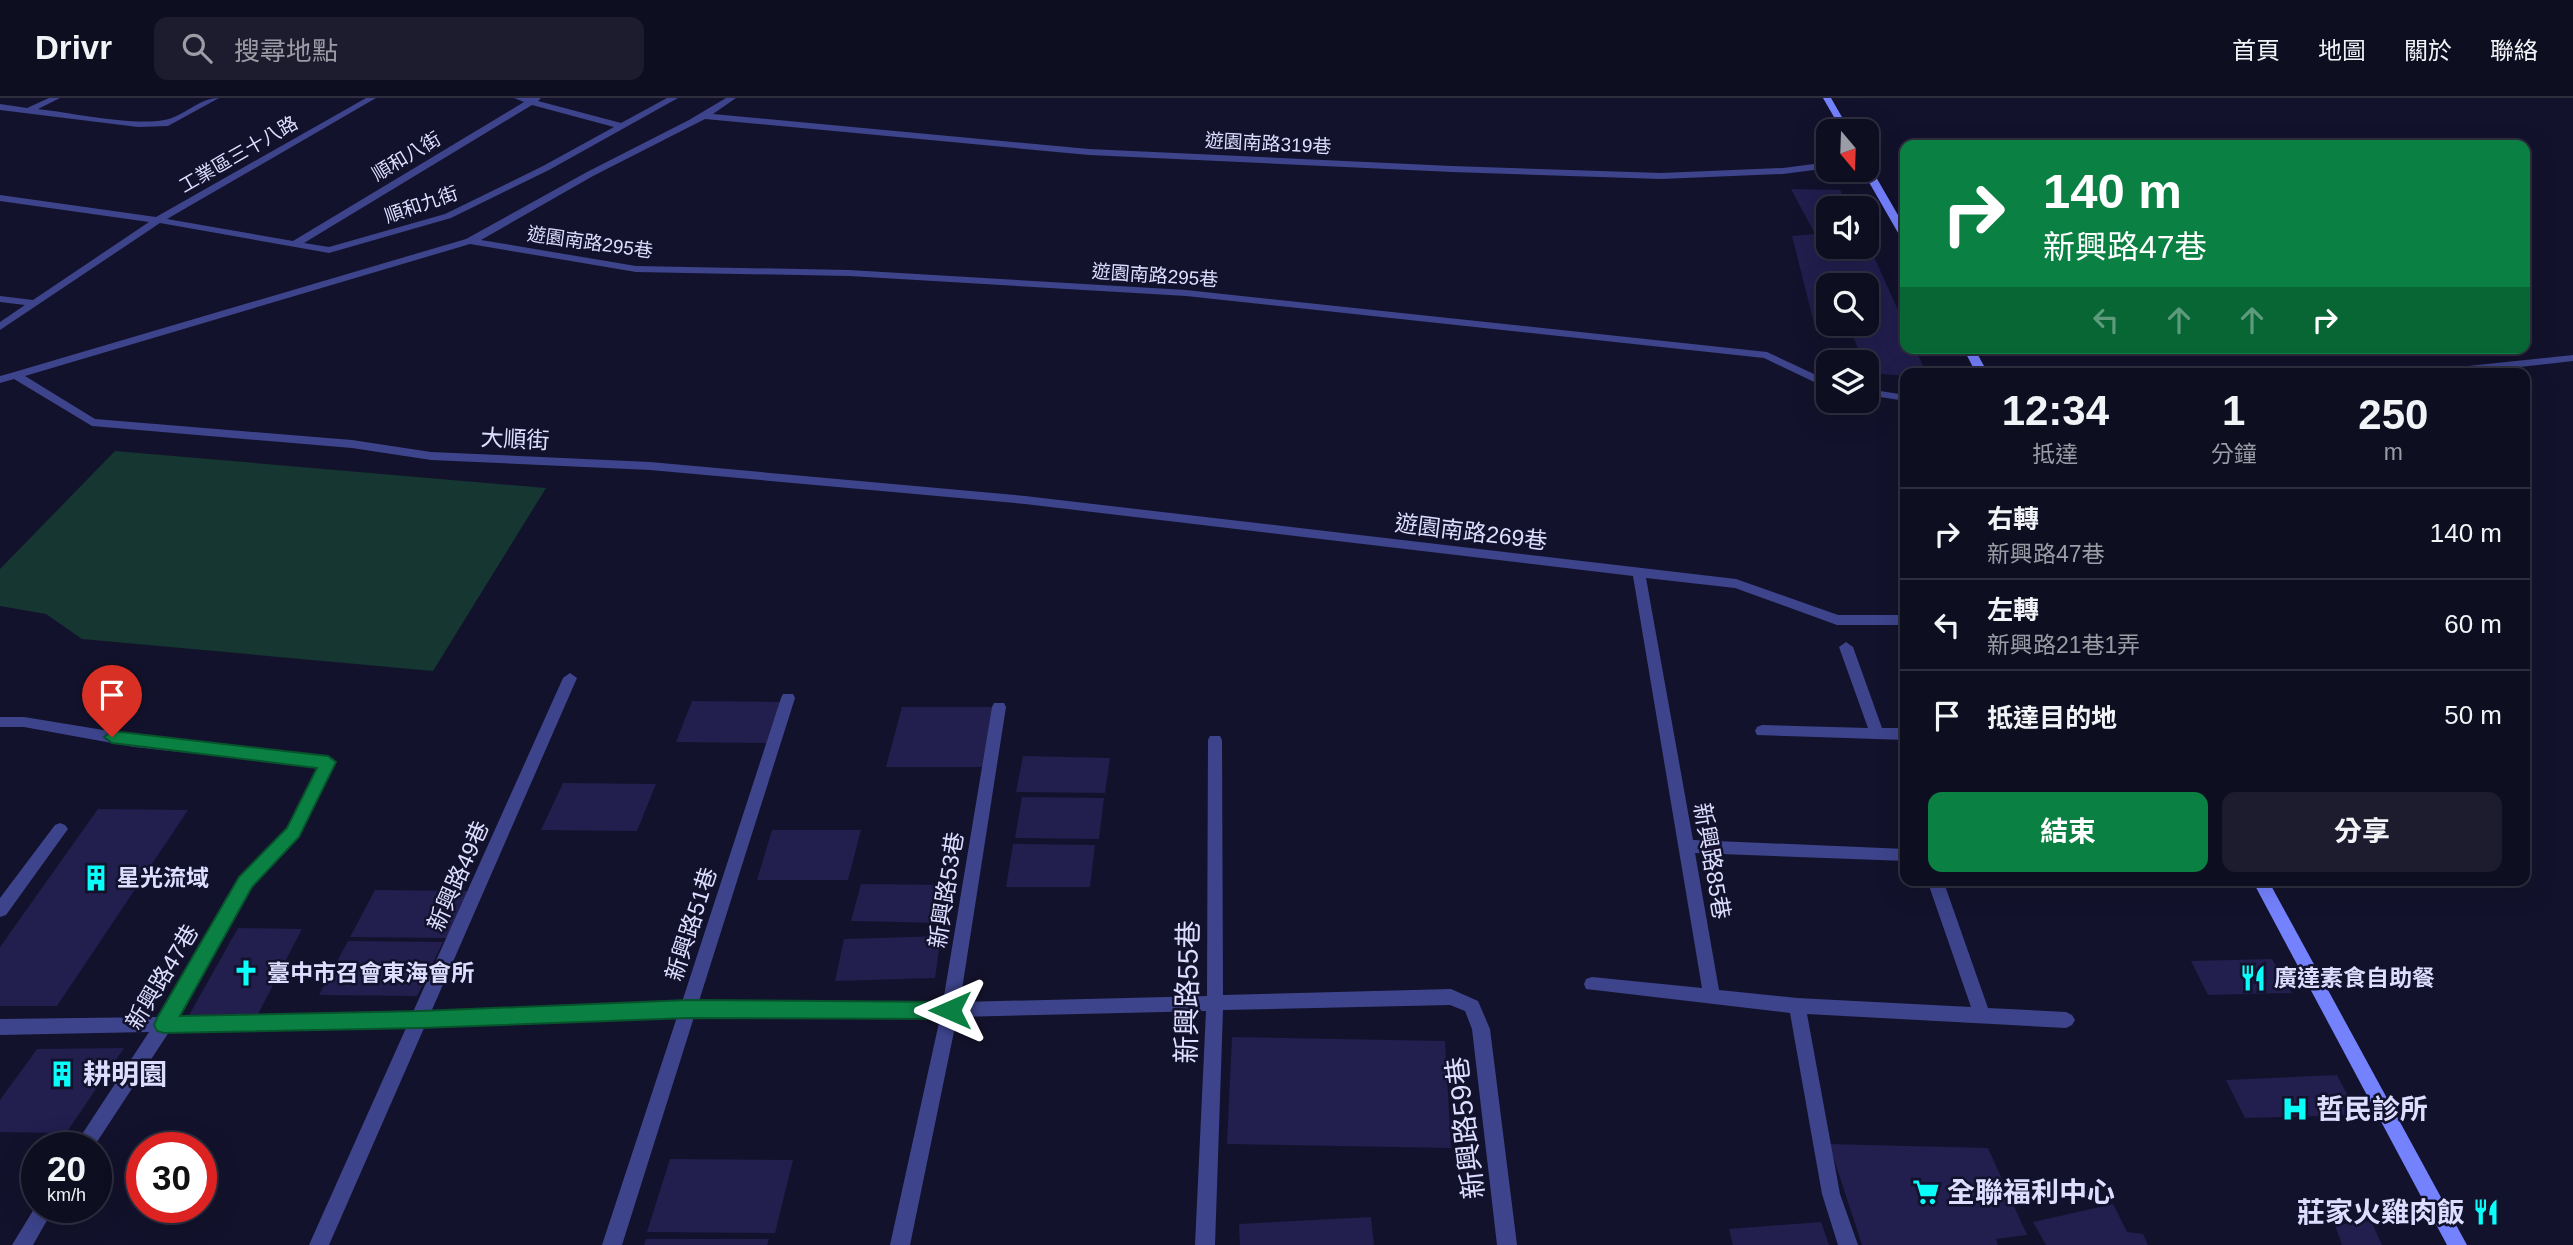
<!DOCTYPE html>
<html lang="zh-TW">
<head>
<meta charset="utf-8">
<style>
	body { margin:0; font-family:Arial,"Noto Sans TC",sans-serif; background:#1c1c2e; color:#f1f3f6; height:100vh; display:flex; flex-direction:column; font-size:26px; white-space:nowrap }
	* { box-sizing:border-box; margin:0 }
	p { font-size:23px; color:#9b9ca5 }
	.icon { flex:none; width:38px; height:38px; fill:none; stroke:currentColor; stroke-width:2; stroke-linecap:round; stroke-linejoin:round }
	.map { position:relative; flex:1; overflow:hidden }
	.panel { position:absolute; left:1900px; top:270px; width:630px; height:518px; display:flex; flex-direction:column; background:#0e0e21; border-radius:14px; box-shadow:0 7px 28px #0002,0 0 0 2px #2e2e3f }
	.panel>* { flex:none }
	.banner { position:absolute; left:1900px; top:42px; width:630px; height:214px; border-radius:14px; box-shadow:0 7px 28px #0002,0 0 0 2px #2e2e3f; background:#0b8043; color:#fff; overflow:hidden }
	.needle { width:46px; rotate:161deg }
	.controls { position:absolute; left:1816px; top:21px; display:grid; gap:14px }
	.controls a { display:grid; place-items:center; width:63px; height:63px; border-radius:14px; background:#0e0e21; box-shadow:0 7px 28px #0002,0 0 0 2px #2e2e3f; font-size:35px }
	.speed { position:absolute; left:21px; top:1034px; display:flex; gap:14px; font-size:35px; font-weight:700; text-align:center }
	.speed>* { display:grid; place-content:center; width:91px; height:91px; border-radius:50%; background:#0e0e21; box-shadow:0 7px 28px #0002,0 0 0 2px #2e2e3f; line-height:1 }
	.speed small { font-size:18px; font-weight:400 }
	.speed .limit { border:10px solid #d22; background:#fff; color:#111 }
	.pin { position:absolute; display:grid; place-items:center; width:60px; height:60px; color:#fff; margin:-72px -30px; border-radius:50% 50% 50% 0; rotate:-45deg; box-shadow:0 0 7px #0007 }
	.pin .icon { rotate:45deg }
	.me { position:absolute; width:77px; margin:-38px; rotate:270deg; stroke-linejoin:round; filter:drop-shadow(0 0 5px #0008) }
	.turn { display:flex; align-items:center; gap:24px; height:147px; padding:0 28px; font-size:32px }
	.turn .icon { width:91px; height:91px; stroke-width:2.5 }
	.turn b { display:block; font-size:49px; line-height:60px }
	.lanes { display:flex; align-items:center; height:66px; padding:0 28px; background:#0003; justify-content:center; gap:35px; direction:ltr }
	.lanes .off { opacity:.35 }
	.eta { display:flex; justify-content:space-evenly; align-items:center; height:119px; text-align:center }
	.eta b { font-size:42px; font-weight:700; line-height:49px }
	.cta { display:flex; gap:14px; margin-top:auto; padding:14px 28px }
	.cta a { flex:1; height:80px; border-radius:14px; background:#0b8043; color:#fff; font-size:28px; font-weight:700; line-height:80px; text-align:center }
	.cta a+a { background:#1c1c2e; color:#f1f3f6 }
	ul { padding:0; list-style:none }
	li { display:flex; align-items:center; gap:21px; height:91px; padding:0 28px; border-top:2px solid #2e2e3f }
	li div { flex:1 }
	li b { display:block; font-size:26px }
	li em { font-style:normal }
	header { display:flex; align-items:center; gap:42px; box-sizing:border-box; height:98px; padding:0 35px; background:#0e0e21; border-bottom:2px solid #2e2e3f }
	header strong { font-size:33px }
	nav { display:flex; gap:38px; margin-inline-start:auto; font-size:24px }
	.search { width:490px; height:63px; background:#1c1c2e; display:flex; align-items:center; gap:18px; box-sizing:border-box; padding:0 24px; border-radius:14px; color:#9b9ca5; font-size:26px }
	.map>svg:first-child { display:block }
</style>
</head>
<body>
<header>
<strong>Drivr</strong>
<div class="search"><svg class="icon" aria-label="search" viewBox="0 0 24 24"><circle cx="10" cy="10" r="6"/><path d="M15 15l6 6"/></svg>搜尋地點</div>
<nav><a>首頁</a><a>地圖</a><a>關於</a><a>聯絡</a></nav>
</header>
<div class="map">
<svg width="2573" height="1147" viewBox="0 0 2573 1147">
	<rect width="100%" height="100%" fill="#13122c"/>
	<path fill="#153631" d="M115,353l431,37 -113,183 -351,-32 -36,-25 -46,-8v-37z"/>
	<g fill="#221e4d" fill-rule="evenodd">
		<path d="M1791,91l49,1 10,18h-21v39h38v-6l39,87v20h9l11,25h-20v3l-37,-3 -2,-11h-3l-14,-32 -34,1 -24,-95 23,-2zM1829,187h38v39h-38z"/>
		<path d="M692,603l89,1 -14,41 -91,-1z"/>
		<path d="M902,609h95l-11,60h-100z"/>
		<path d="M1023,658l87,2 -5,35 -89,-1z"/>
		<path d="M563,685l93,1 -19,47 -96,-1z"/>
		<path d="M1022,699l82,1 -5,41 -84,-1z"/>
		<path d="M98,711l90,1 -131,196h-57v-59z"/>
		<path d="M772,732h89l-13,50h-91z"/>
		<path d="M1013,746l82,1 -5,42h-84z"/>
		<path d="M861,786l90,1 -8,38 -92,-2z"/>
		<path d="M375,792l96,1 -22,47 -99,-1z"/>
		<path d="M238,830l64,1 -45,87 -69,1z"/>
		<path d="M941,838l-6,42 -100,3 9,-42z"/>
		<path d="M348,843l95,1 -26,54 -98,-1z"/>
		<path d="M2272,861l20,34 -84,2 -17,-34z"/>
		<path d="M1232,939l213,4 6,107 -224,-4z"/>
		<path d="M124,950l-58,85 -66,-1v-32l37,-51z"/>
		<path d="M2337,977l21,40 -113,3 -19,-38z"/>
		<path d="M1829,1046l159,4 39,87 -31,4 2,6h-136z"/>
		<path d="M670,1061l123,1 -18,73 -128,-1z"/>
		<path d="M2113,1106l14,28 16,2 5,11h-102l-13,-23z"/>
		<path d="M1371,1119l3,28h-134l-1,-21z"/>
		<path d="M2371,1123l11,24h-40l-7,-20z"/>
		<path d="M1821,1124l8,23h-96l-4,-16z"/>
		<path d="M646,1141h123l-2,6h-123z"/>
	</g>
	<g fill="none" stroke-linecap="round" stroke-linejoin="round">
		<g fill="#3d448b" fill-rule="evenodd">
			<path d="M49,0h11l-22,11c34,4 95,17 126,11 20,-3 34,-22 55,-22l-51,28 -30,1 -138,-17v-6l27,4z"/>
			<path d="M366,0h10l-209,121 126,22 231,-139 -10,-4h27l-3,3 83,22 46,-25h11l-129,72 -98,48 -122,35 -169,-30 -160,107v-8l25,-17 -25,-3v-6l33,4 116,-78 -149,-21v-6l156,22zM532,7l82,22 -71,39 -98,48 -116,33 -25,-4z"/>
			<path d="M726,0h10l-23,16 376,35 363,17 209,7 122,-5 46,-6v6l-46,6 -122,5 -209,-7 -363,-17 -384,-36 -112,57 -112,64 155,26 213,4 337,20 581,62 62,29v8l-65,-31 -578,-62 -337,-20 -213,-4 -166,-28 -445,132 70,43 257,21 79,12 219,10 375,34 711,83 102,36h68v10h-69l-102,-37 -89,-10 47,262 213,9v12l-211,-8 24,137 78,8 174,9 -44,-127h16l45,128 78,4 6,3 3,5 -3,5 -6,3 -259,-14 33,180 18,51h-20l-16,-51 -32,-181 -204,-24 -2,-5 2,-5 6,-2 110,11 -69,-412 -608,-72 -375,-34 -219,-10 -79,-12 -260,-22 -78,-47 -14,4v-7l11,-3 455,-134 121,-67 102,-52z"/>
			<path d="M2573,257v6l-108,12h-40l5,-3z"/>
			<path d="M1867,291l39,6v6l-39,-6z"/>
			<path d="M1846,544l7,5 29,81h24v12l-149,-5 -2,-4 2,-4 5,-2 106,3 -29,-81z"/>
			<path d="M570,575l7,5 -146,334 251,-10 99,-304 2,-4h10l2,4 -96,303 244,1 49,-295 2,-4h10l2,4 -46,295 247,-6 1,-256 2,-4h10l2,4 1,255 228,-6 27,12 12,28 27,216h-20l-25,-216 -7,-18 -15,-6 -227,5 -8,235h-20l11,-234 -249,6 -47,228h-20l50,-227 -246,-1 -72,228h-20l75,-228 -253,11 -95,217h-20l97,-217 -237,4 -76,116h-20l76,-116 -149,3v-16l160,-2 80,-140 47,-49 31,-61 -184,-20 -110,-20h-24v-10h24l110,18 199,23 2,4 -37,74 -46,51 -74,129 235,-4 150,-334z"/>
			<path d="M60,725l5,2 3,4 -3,4 -59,82 -6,2v-19l55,-73z"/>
			<path d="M37,1106v4h17l-21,37h-21z"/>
		</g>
		<g fill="#7582fe" fill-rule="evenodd">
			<path d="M1823,0h8l19,33h-8z"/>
			<path d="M1867,69l5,3 34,59v12l-5,-3 -39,-68h5z"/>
			<path d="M1963,250h11l14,25h-12z"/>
			<path d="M2252,782h16l199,365h-20z"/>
		</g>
	</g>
	<path fill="#0b8043" stroke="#07532c" stroke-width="2" d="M112,633l216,25 8,6 -37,75 -47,50 -72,129 240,-5 268,-11 262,2 7,2 2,6 -2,7 -7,2 -262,-1 -268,10 -256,5 -7,-2 -3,-6 3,-7 82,-141 48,-49 30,-60 -205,-25 -8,-6z"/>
	<defs>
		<g id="building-bare" transform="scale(2.1)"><path d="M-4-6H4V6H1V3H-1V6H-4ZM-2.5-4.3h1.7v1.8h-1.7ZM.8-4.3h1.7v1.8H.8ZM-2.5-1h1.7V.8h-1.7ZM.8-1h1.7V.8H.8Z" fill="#0afef9" stroke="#13122c" stroke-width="2.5" paint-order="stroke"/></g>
		<g id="church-bare" transform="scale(2.1)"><path d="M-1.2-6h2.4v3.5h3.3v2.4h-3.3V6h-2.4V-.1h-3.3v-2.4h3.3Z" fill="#0afef9" stroke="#13122c" stroke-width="2.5" paint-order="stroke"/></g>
		<g id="restaurant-bare" transform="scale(2.1)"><path d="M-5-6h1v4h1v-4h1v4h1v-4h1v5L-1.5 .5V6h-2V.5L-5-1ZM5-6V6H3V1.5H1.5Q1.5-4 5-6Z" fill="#0afef9" stroke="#13122c" stroke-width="2.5" paint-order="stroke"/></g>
		<g id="hospital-bare" transform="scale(2.1)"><path d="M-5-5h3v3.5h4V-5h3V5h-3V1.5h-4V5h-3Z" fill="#0afef9" stroke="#13122c" stroke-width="2.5" paint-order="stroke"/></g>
		<g id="supermarket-bare" transform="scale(2.1)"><path d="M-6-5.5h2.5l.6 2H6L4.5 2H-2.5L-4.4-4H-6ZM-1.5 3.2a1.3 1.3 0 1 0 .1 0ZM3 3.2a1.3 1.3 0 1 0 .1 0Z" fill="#0afef9" stroke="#13122c" stroke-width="2.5" paint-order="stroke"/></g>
	</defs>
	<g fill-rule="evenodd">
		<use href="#building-bare" x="96" y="780"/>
		<use href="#church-bare" x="246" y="875"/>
		<use href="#restaurant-bare" x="2253" y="880"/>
		<use href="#building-bare" x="62" y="976"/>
		<use href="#hospital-bare" x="2295" y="1011"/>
		<use href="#supermarket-bare" x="1926" y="1094"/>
		<use href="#restaurant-bare" x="2486" y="1114"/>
	</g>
	<g text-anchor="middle" stroke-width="5" stroke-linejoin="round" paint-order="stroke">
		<g font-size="19" fill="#ddf" stroke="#13122c">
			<text transform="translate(1268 45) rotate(3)" y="7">遊園南路319巷</text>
			<text transform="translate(238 56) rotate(-30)" y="7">工業區三十八路</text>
			<text transform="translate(406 58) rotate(-31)" y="7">順和八街</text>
			<text transform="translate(421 106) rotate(-19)" y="7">順和九街</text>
			<text transform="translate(590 144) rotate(8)" y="7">遊園南路295巷</text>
			<text transform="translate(1155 177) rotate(4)" y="7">遊園南路295巷</text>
		</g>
		<g font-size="23" fill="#ddf" stroke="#13122c">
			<text transform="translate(515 341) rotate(3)" y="8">大順街</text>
			<text transform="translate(1471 434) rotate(7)" y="8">遊園南路269巷</text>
			<text transform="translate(1712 763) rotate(80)" y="8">新興路85巷</text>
			<text transform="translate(458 778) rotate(-66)" y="8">新興路49巷</text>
			<text transform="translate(946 792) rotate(-81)" y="8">新興路53巷</text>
			<text transform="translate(691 826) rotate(-72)" y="8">新興路51巷</text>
			<text transform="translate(162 879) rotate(-59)" y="8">新興路47巷</text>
		</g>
		<g font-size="23" font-weight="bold" fill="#ddf" stroke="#13122c" text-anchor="start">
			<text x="117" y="788">星光流域</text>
			<text x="267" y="883">臺中市召會東海會所</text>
			<text x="2274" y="888">廣達素食自助餐</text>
		</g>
		<g font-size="28" fill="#ddf" stroke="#13122c">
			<text transform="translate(1187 894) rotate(-89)" y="10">新興路55巷</text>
			<text transform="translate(1465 1030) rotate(-97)" y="10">新興路59巷</text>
		</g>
		<g font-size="28" font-weight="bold" fill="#ddf" stroke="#13122c" text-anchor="start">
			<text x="83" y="986">耕明園</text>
			<text x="2316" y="1021">哲民診所</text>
			<text x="1947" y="1104">全聯福利中心</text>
			<text x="2465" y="1124" text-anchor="end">莊家火雞肉飯</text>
		</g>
	</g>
</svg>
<div class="controls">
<a><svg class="needle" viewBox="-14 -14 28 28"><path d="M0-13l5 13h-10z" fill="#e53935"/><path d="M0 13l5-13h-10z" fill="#9b9ca5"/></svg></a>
<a><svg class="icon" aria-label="sound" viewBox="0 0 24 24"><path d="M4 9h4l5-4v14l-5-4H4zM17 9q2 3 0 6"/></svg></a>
<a><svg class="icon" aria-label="search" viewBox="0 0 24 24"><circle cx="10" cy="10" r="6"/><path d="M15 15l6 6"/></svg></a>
<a><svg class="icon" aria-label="layers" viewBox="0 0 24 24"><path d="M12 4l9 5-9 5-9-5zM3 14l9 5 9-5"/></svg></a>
</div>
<div class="speed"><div>20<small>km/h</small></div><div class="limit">30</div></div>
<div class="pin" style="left:112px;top:639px;background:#d93025"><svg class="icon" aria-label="arrive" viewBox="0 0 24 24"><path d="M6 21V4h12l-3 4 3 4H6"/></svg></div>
<svg class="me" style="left:950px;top:912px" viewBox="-20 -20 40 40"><path d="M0-17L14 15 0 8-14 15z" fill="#0b8043" stroke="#fff" stroke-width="4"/></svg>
<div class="banner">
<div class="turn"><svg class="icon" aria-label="right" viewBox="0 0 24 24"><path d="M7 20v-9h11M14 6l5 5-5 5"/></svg><div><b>140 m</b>新興路47巷</div></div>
<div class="lanes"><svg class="icon off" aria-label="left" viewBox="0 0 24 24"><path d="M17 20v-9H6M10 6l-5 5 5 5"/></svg><svg class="icon off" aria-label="ahead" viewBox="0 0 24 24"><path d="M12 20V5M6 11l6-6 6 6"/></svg><svg class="icon off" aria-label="ahead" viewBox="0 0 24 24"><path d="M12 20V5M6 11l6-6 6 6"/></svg><svg class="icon" aria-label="right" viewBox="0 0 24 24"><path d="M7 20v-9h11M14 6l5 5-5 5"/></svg></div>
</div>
<section class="panel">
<div class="eta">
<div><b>12:34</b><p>抵達</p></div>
<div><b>1</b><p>分鐘</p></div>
<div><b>250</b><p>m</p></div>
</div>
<ul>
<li><svg class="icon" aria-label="right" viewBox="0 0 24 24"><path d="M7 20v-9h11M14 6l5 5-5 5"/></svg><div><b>右轉</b><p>新興路47巷</p></div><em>140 m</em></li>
<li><svg class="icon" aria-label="left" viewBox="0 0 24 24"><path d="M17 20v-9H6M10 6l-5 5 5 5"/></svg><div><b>左轉</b><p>新興路21巷1弄</p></div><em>60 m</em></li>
<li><svg class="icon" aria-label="arrive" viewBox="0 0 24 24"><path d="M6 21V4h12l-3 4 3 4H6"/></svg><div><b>抵達目的地</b></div><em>50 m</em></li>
</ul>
<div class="cta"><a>結束</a><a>分享</a></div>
</section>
</div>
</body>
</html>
